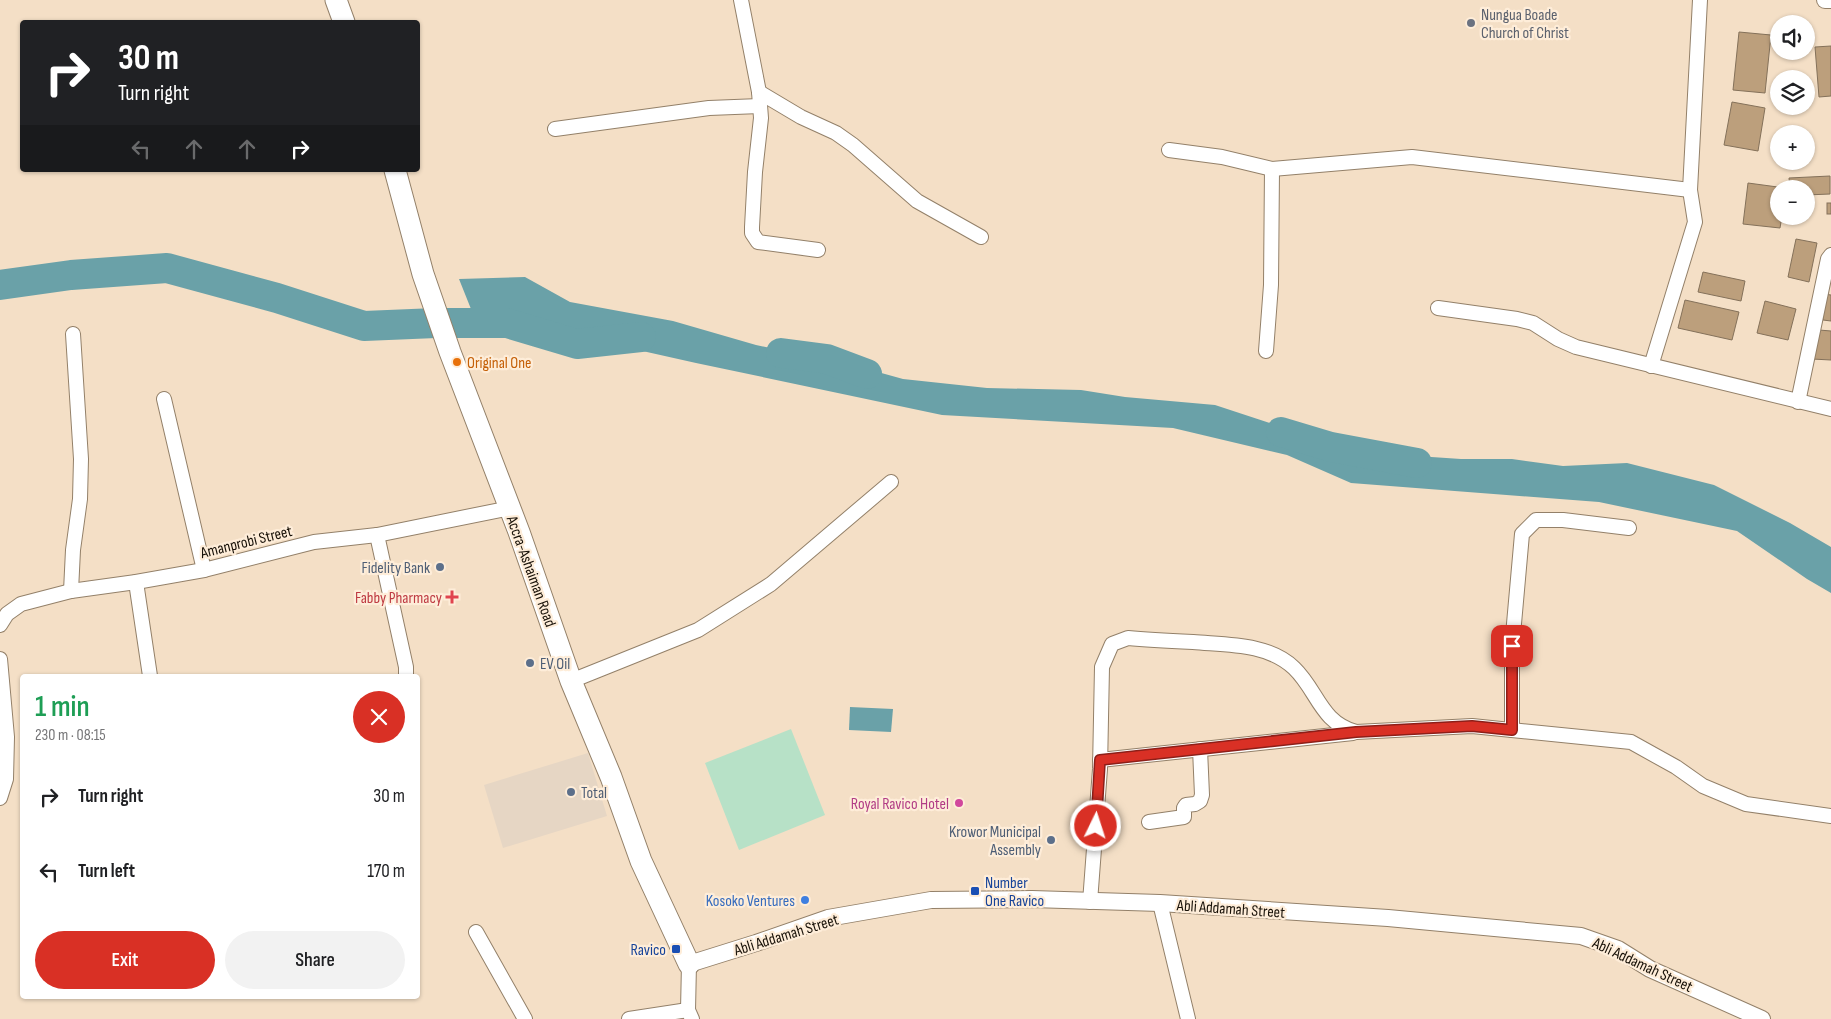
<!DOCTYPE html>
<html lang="en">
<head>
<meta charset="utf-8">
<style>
	body { margin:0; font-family:"Sofia Sans Condensed",sans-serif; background:#f2f2f2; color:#202124; height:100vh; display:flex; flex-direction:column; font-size:19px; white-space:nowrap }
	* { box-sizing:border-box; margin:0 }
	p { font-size:16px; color:#757577 }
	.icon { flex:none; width:28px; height:28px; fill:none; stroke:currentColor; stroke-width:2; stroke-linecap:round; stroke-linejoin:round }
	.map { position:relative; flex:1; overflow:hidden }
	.drawer { position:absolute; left:20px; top:674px; width:400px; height:325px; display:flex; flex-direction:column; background:#fff; border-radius:5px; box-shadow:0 1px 4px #0004 }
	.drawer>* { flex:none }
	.top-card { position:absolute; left:20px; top:20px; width:400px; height:152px; border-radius:5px; box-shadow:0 1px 4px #0004; background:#202124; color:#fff; overflow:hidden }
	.controls { position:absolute; left:1770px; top:15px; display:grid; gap:10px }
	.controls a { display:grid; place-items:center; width:45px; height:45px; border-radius:50%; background:#fff; box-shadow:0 1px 4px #0004; font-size:25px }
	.pin { position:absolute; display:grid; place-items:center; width:42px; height:42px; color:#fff; margin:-21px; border-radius:10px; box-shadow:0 2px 8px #0006 }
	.me { position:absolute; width:55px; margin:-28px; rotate:4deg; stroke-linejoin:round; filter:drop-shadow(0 0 4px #0008) }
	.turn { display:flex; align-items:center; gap:18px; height:105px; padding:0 15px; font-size:22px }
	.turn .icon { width:65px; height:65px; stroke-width:2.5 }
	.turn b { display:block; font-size:35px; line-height:42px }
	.lanes { display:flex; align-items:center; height:48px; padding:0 15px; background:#0003; justify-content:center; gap:25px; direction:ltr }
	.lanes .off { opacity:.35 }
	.round { display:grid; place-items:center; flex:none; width:52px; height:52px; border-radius:26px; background:#f2f2f2 }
	.headline { display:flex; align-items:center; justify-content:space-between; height:85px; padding:0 15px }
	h1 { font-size:30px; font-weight:600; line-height:38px; color:#1e9e55 }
	.cta { display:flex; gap:10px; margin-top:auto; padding:10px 15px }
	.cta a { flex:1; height:58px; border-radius:30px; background:#d93025; color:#fff; font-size:20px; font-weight:600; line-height:58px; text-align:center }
	.cta a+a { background:#f2f2f2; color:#202124 }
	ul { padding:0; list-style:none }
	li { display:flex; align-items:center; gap:15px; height:75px; padding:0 15px }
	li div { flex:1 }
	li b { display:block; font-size:19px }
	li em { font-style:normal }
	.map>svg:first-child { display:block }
</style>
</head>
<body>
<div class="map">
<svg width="1831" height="1019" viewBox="0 0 1831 1019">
	<rect width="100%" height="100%" fill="#f4dfc6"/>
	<path fill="#e6d6c4" d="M588,753l19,63 -104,32 -19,-63z"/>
	<path fill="#b7e1c7" d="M791,729l34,86 -86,35 -34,-87z"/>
	<g fill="#6aa1a8">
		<path d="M525,277l45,25 103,19 83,24 93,19 54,15 84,9 94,2 44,7 90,8 73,24 65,29 34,-4 74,5h51l51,7 64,-3 87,22 76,38 41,24v46l-24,-14 -70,-48 -138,-29 -248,-19 -64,-28 -114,-27 -231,-13 -246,-52 -165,-37 -60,-17 -12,-30z"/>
		<path d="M850,707l43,2 -2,23 -42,-2z"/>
	</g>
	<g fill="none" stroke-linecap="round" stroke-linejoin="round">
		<g stroke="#6aa1a8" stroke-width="30">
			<path d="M0,285l71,-10 96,-7 110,30 87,28 72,-3h71l70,21 64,-7"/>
			<path d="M781,353l46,6 40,15"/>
			<path d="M1281,432l50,15 86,16"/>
		</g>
	</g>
	<g fill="#bc9f7c" stroke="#84715a">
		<path d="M1739,32l32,3 -6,58 -32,-3z"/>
		<path d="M1831,46v50l-12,1 -4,-50z"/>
		<path d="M1732,102l33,6 -7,43 -34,-6z"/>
		<path d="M1830,176v18l-24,1v-6h-16l-1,-11z"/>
		<path d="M1748,183l37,5 -6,1v27h3l-2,12 -37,-4z"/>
		<rect x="1827" y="203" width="4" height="11"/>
		<path d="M1796,239l21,4 -8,39 -21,-5z"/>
		<path d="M1703,272l42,9 -4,20 -43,-9z"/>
		<path d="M1824,294l7,1v26l-8,-1z"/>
		<path d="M1685,300l54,12 -7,28 -54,-12z"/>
		<path d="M1765,301l31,8 -8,31 -31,-7z"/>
		<path d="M1819,330l12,1v29l-19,-1z"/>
	</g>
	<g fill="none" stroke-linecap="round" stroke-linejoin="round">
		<g stroke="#938069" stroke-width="16">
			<g id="minor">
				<path d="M741,0l18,92 2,26 -6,54 -3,55v6l6,9 60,8"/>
				<path d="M759,92l42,25 35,16 17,12 64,56 64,36"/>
				<path d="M555,129l154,-21 51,-2"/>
				<path d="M1169,150l53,7 50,12 140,-12 278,33"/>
				<path d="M1438,308l79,11 16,4 25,16 18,8 255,62"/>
				<path d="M1266,351l5,-66 1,-116"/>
				<path d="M1651,366l44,-144 -5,-32 10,-190"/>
				<path d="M164,399l40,171"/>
				<path d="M1798,402l30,-143 3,-4"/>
				<path d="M377,535l29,132v9"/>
				<path d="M136,582l14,94"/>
				<path d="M71,591l2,-41 7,-51 1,-40 -8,-125"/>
				<path d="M0,625l7,-11 14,-10 50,-13 65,-9 68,-12 110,-28 63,-7 133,-27"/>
				<path d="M0,659l7,78 -1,42 -6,19"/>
				<path d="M571,681l127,-51 73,-46 120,-102"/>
				<path d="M1512,730v-84l10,-112 14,-14h27l66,8"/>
				<path d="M1100,760l253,-27"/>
				<path d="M1149,822l35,-5v-9l2,-3 9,-1 5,-3 2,-6 -2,-46"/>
				<path d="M1090,902l10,-133 2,-102 10,-23 16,-6c21,2 43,3 65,4 33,3 75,1 101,26 24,23 26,54 62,64l116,-6 159,16 45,25 27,19 43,18 85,12"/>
				<path d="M1160,903l28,116"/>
				<path d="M476,932l49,87"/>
				<path d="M689,964l-1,46 4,9"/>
				<path d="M629,1019l59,-9"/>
			</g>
		</g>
		<g stroke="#938069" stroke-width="18">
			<g id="tertiary">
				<path d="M1825,0h6"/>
				<path d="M689,964l67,-21 72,-25 103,-18 101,-1 128,4 228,15 193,18 37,13 32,20 112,50"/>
			</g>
		</g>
		<g stroke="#938069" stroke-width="23">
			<g id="primary">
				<path d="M336,0l8,22"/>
				<path d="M395,170l28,104 27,78 69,180 52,149 40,96 30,84 48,103"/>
			</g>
		</g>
		<use href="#minor" stroke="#fff" stroke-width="14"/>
		<use href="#tertiary" stroke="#fff" stroke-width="16"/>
		<use href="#primary" stroke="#fff" stroke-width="21"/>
	</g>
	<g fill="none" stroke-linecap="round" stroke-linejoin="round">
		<g stroke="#8d1f18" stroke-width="12">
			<path id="route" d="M1096,826l4,-66 256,-28 116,-6 40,4v-84"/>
		</g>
		<use href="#route" stroke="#d93025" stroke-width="9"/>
	</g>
	<circle fill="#6b7280" stroke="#feedd9" stroke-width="2" cx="1471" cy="23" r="5"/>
	<circle fill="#e8710a" stroke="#feedd9" stroke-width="2" cx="457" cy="362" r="5"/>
	<g fill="#5c6f8a" stroke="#feedd9" stroke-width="2">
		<circle cx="440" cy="567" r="5"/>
		<circle cx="530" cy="663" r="5"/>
		<circle cx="571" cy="792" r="5"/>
		<circle cx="1051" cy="840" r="5"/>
	</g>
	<path fill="#e0444e" stroke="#feedd9" stroke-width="2" d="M449.5 589.5h5v5h5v5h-5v5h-5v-5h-5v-5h5z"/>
	<circle fill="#d1479c" stroke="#feedd9" stroke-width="2" cx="959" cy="803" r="5"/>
	<g fill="#1a4fb4" stroke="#feedd9" stroke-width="2">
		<rect x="970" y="886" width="10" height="10" rx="2.5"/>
		<rect x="671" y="944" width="10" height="10" rx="2.5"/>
	</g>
	<circle fill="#3f7fe0" stroke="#feedd9" stroke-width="2" cx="805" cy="900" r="5"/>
	<g text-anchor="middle" stroke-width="4.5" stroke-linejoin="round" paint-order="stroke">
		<g font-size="16" fill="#5b616d" stroke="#feedd9" text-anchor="start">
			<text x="1481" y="20">Nungua Boade<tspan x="1481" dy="18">Church of Christ</tspan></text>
		</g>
		<g font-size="16" fill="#c56008" stroke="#feedd9" text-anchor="start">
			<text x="467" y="368">Original One</text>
		</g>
		<g font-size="16" fill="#181108" stroke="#feedd9">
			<text transform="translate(246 541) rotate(-14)" y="6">Amanprobi Street</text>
			<text transform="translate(532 571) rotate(70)" y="6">Accra-Ashaiman Road</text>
			<text transform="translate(1231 908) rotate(4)" y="6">Abli Addamah Street</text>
			<text transform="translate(786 934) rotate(-17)" y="6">Abli Addamah Street</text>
			<text transform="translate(1643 964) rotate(25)" y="6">Abli Addamah Street</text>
		</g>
		<g font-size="16" fill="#4e5e75" stroke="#feedd9" text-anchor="end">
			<text x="430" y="573">Fidelity Bank</text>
			<text x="540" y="669" text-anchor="start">EV Oil</text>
			<text x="581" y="798" text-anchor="start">Total</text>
			<text x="1041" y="837">Krowor Municipal<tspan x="1041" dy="18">Assembly</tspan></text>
		</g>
		<g font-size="16" fill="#be3a42" stroke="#feedd9" text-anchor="end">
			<text x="442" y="603">Fabby Pharmacy</text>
		</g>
		<g font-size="16" fill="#b23c85" stroke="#feedd9" text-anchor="end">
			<text x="949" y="809">Royal Ravico Hotel</text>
		</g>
		<g font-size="16" fill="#164399" stroke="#feedd9" text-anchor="start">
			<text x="985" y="888">Number<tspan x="985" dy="18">One Ravico</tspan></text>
			<text x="666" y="955" text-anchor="end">Ravico</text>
		</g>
		<g font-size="16" fill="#366cbe" stroke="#feedd9" text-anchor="end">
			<text x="795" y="906">Kosoko Ventures</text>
		</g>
	</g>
</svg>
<div class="controls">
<a><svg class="icon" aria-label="sound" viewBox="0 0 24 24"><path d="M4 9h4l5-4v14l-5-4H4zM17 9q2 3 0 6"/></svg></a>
<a><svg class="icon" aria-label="layers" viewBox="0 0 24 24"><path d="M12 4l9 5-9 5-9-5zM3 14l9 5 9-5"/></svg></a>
<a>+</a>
<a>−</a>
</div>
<div class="pin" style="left:1512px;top:646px;background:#d93025"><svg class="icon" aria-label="arrive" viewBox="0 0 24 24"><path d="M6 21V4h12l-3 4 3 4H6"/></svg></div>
<svg class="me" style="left:1096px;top:826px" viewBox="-20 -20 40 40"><circle r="17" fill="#d93025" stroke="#fff" stroke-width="3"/><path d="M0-11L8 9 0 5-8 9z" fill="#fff"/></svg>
<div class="top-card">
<div class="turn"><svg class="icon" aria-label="right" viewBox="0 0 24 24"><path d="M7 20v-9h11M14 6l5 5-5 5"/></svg><div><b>30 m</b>Turn right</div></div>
<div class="lanes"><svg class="icon off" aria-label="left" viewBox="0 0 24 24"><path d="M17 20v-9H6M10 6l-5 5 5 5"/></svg><svg class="icon off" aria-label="ahead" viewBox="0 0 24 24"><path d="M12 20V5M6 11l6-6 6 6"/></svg><svg class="icon off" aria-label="ahead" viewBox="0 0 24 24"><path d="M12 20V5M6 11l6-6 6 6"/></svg><svg class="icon" aria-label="right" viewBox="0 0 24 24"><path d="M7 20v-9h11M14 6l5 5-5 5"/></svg></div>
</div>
<section class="drawer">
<div class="headline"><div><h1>1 min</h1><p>230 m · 08:15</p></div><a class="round" style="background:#d93025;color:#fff"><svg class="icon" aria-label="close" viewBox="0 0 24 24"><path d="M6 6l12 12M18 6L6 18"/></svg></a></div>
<ul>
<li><svg class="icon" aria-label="right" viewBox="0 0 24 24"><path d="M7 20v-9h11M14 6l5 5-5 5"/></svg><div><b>Turn right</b></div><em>30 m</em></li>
<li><svg class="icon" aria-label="left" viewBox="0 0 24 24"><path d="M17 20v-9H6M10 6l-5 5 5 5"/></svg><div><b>Turn left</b></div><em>170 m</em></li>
</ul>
<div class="cta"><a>Exit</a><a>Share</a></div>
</section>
</div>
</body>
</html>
